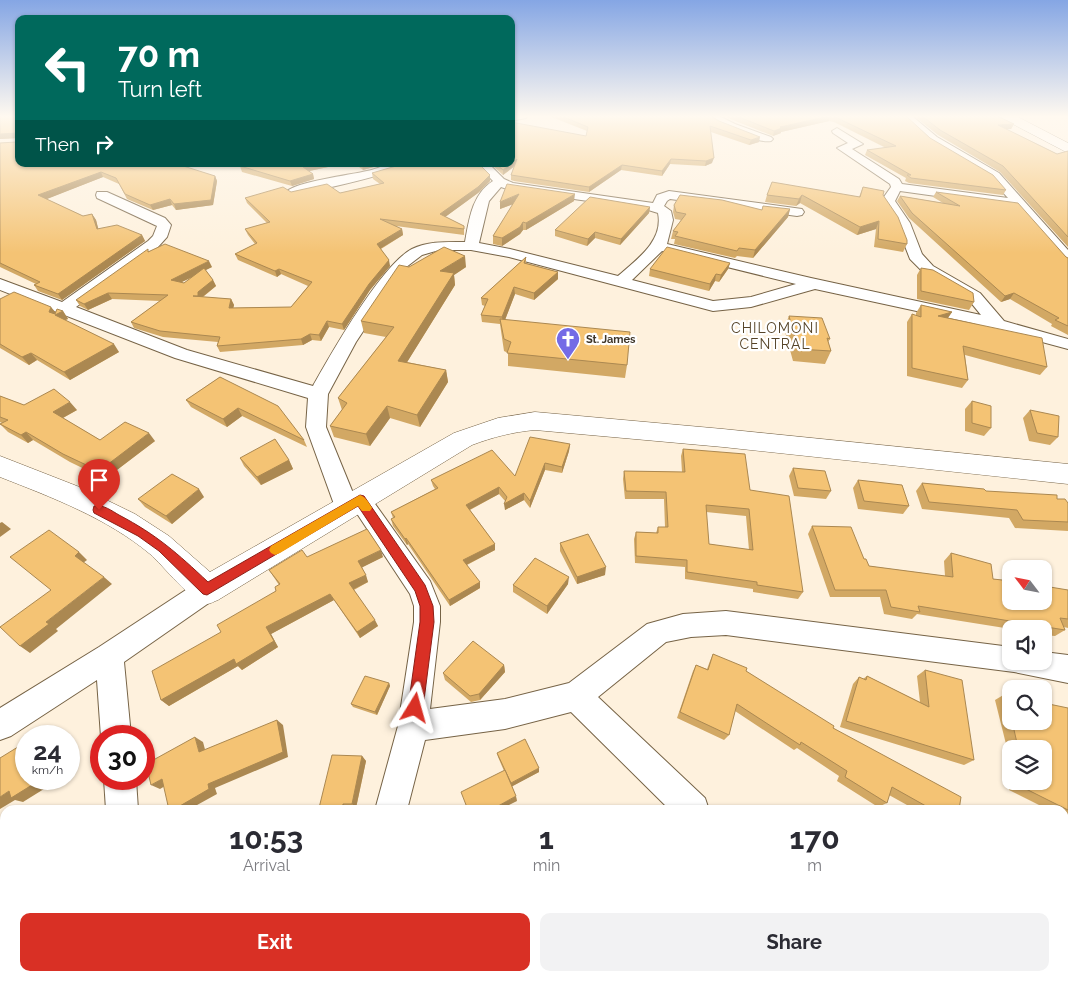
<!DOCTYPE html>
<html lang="en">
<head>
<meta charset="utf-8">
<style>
	body { margin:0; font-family:Raleway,sans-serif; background:#f2f2f3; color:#2b2b33; height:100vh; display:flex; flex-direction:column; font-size:19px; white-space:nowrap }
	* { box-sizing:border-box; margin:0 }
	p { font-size:16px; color:#7c7c81 }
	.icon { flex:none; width:28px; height:28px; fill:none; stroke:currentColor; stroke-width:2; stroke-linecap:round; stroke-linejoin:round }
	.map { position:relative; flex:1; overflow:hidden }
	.drawer { position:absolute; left:0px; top:805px; width:1069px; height:176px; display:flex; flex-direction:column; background:#fff; border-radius:15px 15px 0 0; box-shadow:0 1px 4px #0004 }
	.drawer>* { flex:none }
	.top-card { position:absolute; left:15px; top:15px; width:500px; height:152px; border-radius:10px; box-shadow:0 1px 4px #0004; background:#00695c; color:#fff; overflow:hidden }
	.needle { width:32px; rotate:302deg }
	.fabs { position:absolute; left:1002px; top:560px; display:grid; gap:10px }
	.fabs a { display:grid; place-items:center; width:50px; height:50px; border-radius:10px; background:#fff; box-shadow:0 1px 4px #0004; font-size:25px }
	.speed { position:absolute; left:15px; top:725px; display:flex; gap:10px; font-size:25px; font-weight:700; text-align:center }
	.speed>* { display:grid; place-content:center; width:65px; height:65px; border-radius:50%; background:#fff; box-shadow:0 1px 4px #0004; line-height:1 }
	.speed small { font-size:12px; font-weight:400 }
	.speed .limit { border:8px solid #d22; background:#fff; color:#111 }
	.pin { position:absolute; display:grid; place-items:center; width:42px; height:42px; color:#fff; margin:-51px -21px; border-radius:50% 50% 50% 0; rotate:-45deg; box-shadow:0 0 5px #0007 }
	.pin .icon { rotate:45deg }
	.me { position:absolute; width:55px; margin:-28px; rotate:8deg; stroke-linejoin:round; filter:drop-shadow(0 0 4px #0008) }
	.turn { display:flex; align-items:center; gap:18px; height:105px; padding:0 20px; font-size:22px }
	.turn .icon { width:65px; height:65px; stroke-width:2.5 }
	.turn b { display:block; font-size:35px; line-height:42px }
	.then { display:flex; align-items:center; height:48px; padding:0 20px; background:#0003; gap:10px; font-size:19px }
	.eta { display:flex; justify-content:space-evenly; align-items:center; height:85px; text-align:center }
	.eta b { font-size:30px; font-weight:700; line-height:35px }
	.action { display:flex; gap:10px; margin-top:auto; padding:10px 20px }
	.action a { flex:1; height:58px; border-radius:10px; background:#d93025; color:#fff; font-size:20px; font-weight:700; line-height:58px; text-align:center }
	.action a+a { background:#f2f2f3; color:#2b2b33 }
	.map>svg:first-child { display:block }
</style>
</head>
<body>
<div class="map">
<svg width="1068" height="981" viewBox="0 0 1068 981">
	<rect width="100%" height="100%" fill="#fef1dd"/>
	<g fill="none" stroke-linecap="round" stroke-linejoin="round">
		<g stroke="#766346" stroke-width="2">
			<g id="minor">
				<path d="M511,116h16l-1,2 -15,3z"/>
				<path d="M707,116h12l16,8 36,13 2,2 -2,2c-12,3 -56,-16 -64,-25z"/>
				<path d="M901,116h11l25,21 62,36 69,77v13l-5,-1 -48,-55 -115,-16 -5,10 15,22 12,31 11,12 47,27 24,28 64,18v10l-96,-26 -157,-34 -64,18 -38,4 -204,-54 -38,-7h-32l-17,5 -17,13 -49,74 -28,52 -2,33 27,66 7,-2 8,3 62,87 10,25v16l-10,87 75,-10 64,-16 78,-59 36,-10 43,-3 285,36v14h33v-9l24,3v28l-54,-11 -288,-37 -35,2 -25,5 -68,55 107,101 4,12h-39l-99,-98 -66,17 -80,11 -18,70h-32l23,-84 16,-104v-16l-4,-12 -54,-82 -9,4 -8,-3 -4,-6 -29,-80 2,-29 -133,-40 -175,-68v-11l62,23 86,-61 5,-5 4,-10 -60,-28 -1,-3 1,-3h10l58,26 6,7 -4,12 -9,10 -82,60 111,43 126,36c18,-32 68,-121 99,-137 16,-8 35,-7 53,-7 4,-22 7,-48 28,-61l-16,-17h12l15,15 9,4 140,20 4,-8 12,-4 133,18 2,3 -2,3 -5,1 -127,-17 -3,2 -3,5 7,5 2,9 -6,24 144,34 170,37 -13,-16 -45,-27 -13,-13 -14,-36 -15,-22 10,-14 -1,-3 -53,-36 11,-5 -15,-10 -1,-2 5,-3 26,16 -11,5 47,30 3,5 106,14 -17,-19 -62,-38zM501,187l9,3 135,19 13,4c6,28 -22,47 -40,63l-108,-27 -31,-6 10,-42zM662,251l134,33 -45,13 -38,4 -81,-21z"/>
				<path d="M389,164h17l-2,3c-36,13 -74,20 -112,29l-6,-4c9,-10 64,-17 81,-21 7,-1 15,-5 22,-7z"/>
				<path d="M207,579l9,3 4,8 -4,8 -92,64 7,74 -30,1 -4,-57 -86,56 -11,4v-32l99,-61 99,-65z"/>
				<path d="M104,779h32l2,31h-32z"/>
				<path d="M124,976h39l2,5h-39z"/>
				<path d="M331,976h38l-1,5h-38z"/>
				<path d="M855,976h41l2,5h-41z"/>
			</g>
		</g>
		<g stroke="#766346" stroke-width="1">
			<g id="tertiary">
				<path d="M1001,116h15l52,27v10l-65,-34z"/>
				<path d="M535,412l188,17 345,35v20l-345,-37 -188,-17c-22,2 -42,7 -63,15l-254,155c-3,1 -8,4 -11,4 -14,0 -45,-40 -57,-50 -43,-36 -99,-57 -150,-77v-21l82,32 53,26 34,22 41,36 244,-139 44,-15z"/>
			</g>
		</g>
		<use href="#minor" fill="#fff" fill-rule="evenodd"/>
		<use href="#tertiary" fill="#fff" fill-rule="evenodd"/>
	</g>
	<g fill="#d2a864" fill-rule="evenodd">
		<path d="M0,116h19v48l196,12 2,5 -4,24 -37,5 -4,-5 -19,5 -26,-11 -8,-15 -16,-7 -57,22 37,17 9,-2 4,6 2,9 44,6 3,6 -83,59 -24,-9 -4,-6 2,-1 -36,-17v-124l16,-1 1,-4 -17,1z"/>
		<path d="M549,116h162l8,5 40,21 -10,3 -38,-13 1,31 -7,3 -35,-2 -8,12 -41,-6 -32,22 -75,-11 -3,-1v-5l3,-8 -11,8 -12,-11h20l75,-28 1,-5z"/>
		<path d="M723,116h183l24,22 76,52 -3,5 -94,-12 -4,-2 1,-3 -41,-23 2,-5 19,-2 -52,-26 -5,-1 -48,11v1l-8,3z"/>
		<path d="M914,116h83l17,8 -3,5h-5l51,25 11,-3v96l-68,-75 -62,-37z"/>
		<path d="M342,164l-33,7 4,3 1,5 -22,7 -50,-14 -2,-6z"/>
		<path d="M355,164h29l-21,6z"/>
		<path d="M372,173l118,8 -12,12 -33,24 19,9v9l-68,-9 6,3 1,6 -22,14 9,17 -20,24 -26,40 -15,-3 -8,14 -9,-1 -9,5 -83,7 -3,-6 1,-4 -55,-5 -29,-9 -3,-6 29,-21 -48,-2 -24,11 -8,-4 -4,-6 73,-49 63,16 -7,3 8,10 3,6 -13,11 28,2 3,6 -1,3 58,-1 17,-21 -27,-12 -4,3 -39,-17 -3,-6 20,-10 -7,-9 -3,-6 22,-6 -20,-20 -2,-5 46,-6 49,1 40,-9 -7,-5zM193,277l-9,6 -3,-1z"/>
		<path d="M863,187l20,8 24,49 -4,8 -29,-5 2,-18 -19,6 -57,-32 -4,3 -31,-4 2,-7 92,2z"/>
		<path d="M936,192l132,66v77l-17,-9 1,-2 -42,-25 -9,3 -92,-84 -12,-17 3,-5 43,7 -10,-6z"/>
		<path d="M574,201l-48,29h-3l-3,4 -18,12 -9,-2v-8l20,-32 -13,5v-7z"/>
		<path d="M674,205l88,5 28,-1 -2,8 -35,41 -16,-2 -2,2 -61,-14 1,-5h-4l2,-8 8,-11 -6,-1 -2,-7z"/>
		<path d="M650,207l-1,6 -29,32 -25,-7 -8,8 -32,-10v-6z"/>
		<path d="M526,257v6l32,9v7l-24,21 -19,-6 -10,26 122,45 -2,13 -117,-12v-13l-4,-2 -3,-20 -1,-7 -18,-2 -1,-7 4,-9 -3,-1 -1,-7z"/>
		<path d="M730,263l-2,6 -9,13 -4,-1 -6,10 -60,-15 1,-7z"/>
		<path d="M409,267h57l-12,8 1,10 -48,77 39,8 2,12 -28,45 -30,-9 -20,28 -36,-9 -4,-11 12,-16 -4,-12 48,-61 -22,-4 -3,-12z"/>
		<path d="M921,268l53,34 -5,8 -52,-11v-24z"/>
		<path d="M0,299l56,13 7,-1 5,8 -3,1 54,32 -49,28 -33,-20 -8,5 -29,-17z"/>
		<path d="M921,305l31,7 -4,6 99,49 -7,8 -75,-20 3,25 -6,8 -55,-12v-54l5,-8 4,2v-3z"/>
		<path d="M789,316l41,23 -2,3 3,9 -6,13 -32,-3 -9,-33z"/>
		<path d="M220,377l84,63 3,7 -65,-31 -15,11 -36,-20 -5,-7z"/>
		<path d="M0,396l24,9 53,5 -14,8 37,22 55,1 -50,38 -35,-17 -37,-22 -5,3 -20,-11 -8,-8 2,-1 -2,-1z"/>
		<path d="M972,401l19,27 -7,8 -19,-5v-22z"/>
		<path d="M1030,410l28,27 -8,8 -21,-4 -6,-23z"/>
		<path d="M570,444l-1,7 -7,22 -17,-3 -15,38 -6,-8 -19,10v-9l-6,-7 -29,16 25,34v6l-28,15 13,23 -30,18 -42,-62 -1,1 -14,-19 -2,-7 2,-1 -2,-6 44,-23 -2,-3 -2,-6 84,-4z"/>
		<path d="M683,449l67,41 53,102 -5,7 -45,-7v-3l-68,-10v-12l-50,-4 -1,-24 2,-7 20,1 2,-6h7l-1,-28h-39l-2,-20 1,-8 58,1 -1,-16zM706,512l40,4 3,34 -40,-6z"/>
		<path d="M240,458l49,2 4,9 -32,16 -17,-19z"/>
		<path d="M793,468l38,23 -5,8 -32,-3 -5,-20z"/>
		<path d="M858,480l51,26 -6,8 -45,-5 -5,-21z"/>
		<path d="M922,483l64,8 71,8 11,4v28l-53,-3 -6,-10 -87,-9 -6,-18z"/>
		<path d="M204,497l-32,27 -27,-17 -7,-8z"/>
		<path d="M812,526l52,33 5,7 76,10 -1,-15 7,-8 42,26 75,11v38l-4,-1 1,3 -10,6 -11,-1v-6h-33l-94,-15 -5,5 -28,-5 -4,-17h-50l-22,-63z"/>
		<path d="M560,543l45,32 -28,9 -17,-33z"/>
		<path d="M307,557h76l-21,10 6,15 -14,8 24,36 -18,12 -26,-38 -63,34 7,13 -36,23 -4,-4 -69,40 -8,-6 60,-68 55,-41 3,-6 -10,-15z"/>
		<path d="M568,584l-21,30 -34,-22v-7z"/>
		<path d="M713,654l33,17 213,139h-43l-27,-15 -2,8 -9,4 -41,-26 2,-5 -42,-28 -3,2 -59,-39 -6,24 -5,5 -47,-22 16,-47 3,-6 11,4 3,-8z"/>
		<path d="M504,665l1,7 -25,28 -9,2 -26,-22 -2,-7z"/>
		<path d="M925,670l49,90 -10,5 -124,-38 13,-43 6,-7 4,2 4,-3 53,26 -3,-26z"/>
		<path d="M389,683l1,3 -13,29 -24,-8 -2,-3z"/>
		<path d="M1005,694l6,1v26h33l24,-13v115h-1v-4l-3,-2v-7h-15l-40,-20 2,-27v18h33v-32h-33l-4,-1 -12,-48z"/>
		<path d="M497,753l42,19 -27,14 5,15 -19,-44z"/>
		<path d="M362,756l4,5 -10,47h-37z"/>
		<path d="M782,976h54l5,5h-61z"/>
		<path d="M926,976h12l-2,5h-5z"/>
		<path d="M967,976h77l-1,5h-77z"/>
	</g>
	<g fill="#ab8851">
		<path d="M830,116l-1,5 -48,11v1l-8,3 1,-5 6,-4z"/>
		<path d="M1014,124l-3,5 -16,1 3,-5z"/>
		<path d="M17,133l2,5 -19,1v-5z"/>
		<path d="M760,137l-1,5 -10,3 2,-5z"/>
		<path d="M714,158l-2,5 -7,3 1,-5z"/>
		<path d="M517,159v5l-14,11v-5z"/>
		<path d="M671,159l-1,5 -8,12v-5z"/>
		<path d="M318,164h24l-37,8 -2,-5z"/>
		<path d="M365,164h19l-21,6 -1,-5z"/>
		<path d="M622,165l-1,5 -32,22v-5z"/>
		<path d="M101,172l2,5 -61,24 -4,-6z"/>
		<path d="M313,174l1,5 -22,7 -2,-5z"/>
		<path d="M490,175v6l-12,12 -37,27 -1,-6z"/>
		<path d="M215,176l2,5 -4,24 -37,5 -2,-6z"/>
		<path d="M519,194v8l-19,7v-7z"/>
		<path d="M575,194l-1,7 -48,29v-7z"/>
		<path d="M802,195l-2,8 -4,3 3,-7z"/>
		<path d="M170,199l2,6 -19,5 -3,-5z"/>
		<path d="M650,207l-1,6 -29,32 1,-6z"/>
		<path d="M790,209l-2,8 -35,41 2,-8z"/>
		<path d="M92,214l4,6 4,15 -3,-6z"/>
		<path d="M879,221l-3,8 -19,6 3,-8z"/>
		<path d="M523,222v8l-3,4 -18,12v-8z"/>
		<path d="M402,229l1,6 -25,15 -1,-6z"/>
		<path d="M595,232v6l-8,8 1,-7z"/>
		<path d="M142,235l3,6 -83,59 -4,-6z"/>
		<path d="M465,256l1,11 -12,8 1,10 -54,87 -3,-11 42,-90z"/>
		<path d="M389,260l1,6 -20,24 -26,40 -2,-6 27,-40z"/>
		<path d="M209,261l3,6 -38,19 -3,-6z"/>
		<path d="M730,263l-2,6 -9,13 2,-7z"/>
		<path d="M279,269l2,5 -4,3 -2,-6z"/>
		<path d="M558,272v7l-24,21v-7z"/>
		<path d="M716,274l-1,7 -6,10 1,-7z"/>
		<path d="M213,280l3,6 -15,12 -3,-2v-4z"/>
		<path d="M514,287l1,7 -12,31 -1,-8z"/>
		<path d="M108,293l4,6 -24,11 -4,-6z"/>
		<path d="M1014,293l-4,6 -9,3 4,-6z"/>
		<path d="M231,299l3,6 -2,9 -3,-6z"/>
		<path d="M51,307l6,7 6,-3 5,8 -8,3 -11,-10z"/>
		<path d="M952,312l-5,7 -9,-3z"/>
		<path d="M327,321l2,6 -8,14 -2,-6z"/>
		<path d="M310,334l2,6 -9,5 -2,-6z"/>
		<path d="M114,344l5,8 -49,28 -6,-8z"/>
		<path d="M31,353l6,7 -8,5 -7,-8z"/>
		<path d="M446,370l2,12 -28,45 -3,-12z"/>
		<path d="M70,402l7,8 -18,10 -6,-8z"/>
		<path d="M387,406l3,12 -20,28 -4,-12z"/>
		<path d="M238,408l4,8 -15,11 -4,-8z"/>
		<path d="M26,432l7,8 -5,3 -7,-8z"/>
		<path d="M149,433l6,8 -50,38 -6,-8z"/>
		<path d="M570,444l-1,7 -7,22v-6z"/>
		<path d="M289,460l4,9 -32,16 -4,-8z"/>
		<path d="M545,463v7l-15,38v-7z"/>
		<path d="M499,487v7l-32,17 -1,-6z"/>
		<path d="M199,489l5,8 -32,27 -6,-8z"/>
		<path d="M524,493v7l-19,10 -1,-6z"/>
		<path d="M2,522l9,7 -11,8v-14z"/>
		<path d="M406,538l2,6 -1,1 -2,-6z"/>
		<path d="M495,544v6l-31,16 -1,-6z"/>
		<path d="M381,550l2,7 -22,11 -3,-7z"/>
		<path d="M79,552l8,8 -4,3 -8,-7z"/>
		<path d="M606,567l-1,8 -28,9v-7z"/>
		<path d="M366,575l2,7 -16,8 -3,-7z"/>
		<path d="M104,577l8,7 -56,45 2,2 -28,22 -10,-7 26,-24z"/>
		<path d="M569,577l-1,7 -21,30v-8z"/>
		<path d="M480,582v6l-30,18 -1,-6z"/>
		<path d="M330,594l4,6 -63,34 7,13 -36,23 -4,-4 -69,40 -8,-6 105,-73z"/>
		<path d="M375,620l3,6 -18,12 -3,-6z"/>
		<path d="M504,665l1,7 -25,28 -1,-6z"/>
		<path d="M389,683l1,3 -13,29 -2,-3z"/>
		<path d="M277,720l6,5 5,32 -73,31 2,6 -29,16h-15l35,-26z"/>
		<path d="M48,729l10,6 1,1h-10z"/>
		<path d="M195,737l8,5 4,15 -8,-5z"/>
		<path d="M362,756l4,5 -10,47 -4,-4z"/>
		<path d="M539,768v4l-28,15 -1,-3z"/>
		<path d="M40,779h10l2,5 -29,18 -8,-2 -15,9v-12l9,-6z"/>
		<path d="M162,779l8,4 -10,6 -9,-4z"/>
		<path d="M516,796l1,5 -18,9h-8z"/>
		<path d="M343,804l5,4 -1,2h-5z"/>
		<path d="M5,934v12l-5,3v-11z"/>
	</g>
	<g fill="#f4c374" stroke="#ab8851" fill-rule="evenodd">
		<path d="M0,116h19v48h158l38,12 -4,24 -37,4 -4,-5 -20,6 -25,-11 -9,-16 -15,-6 -63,23 45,21 9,-2 5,15 20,-4 25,10 -84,59 -24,-9 6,-3 -40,-19v-120l16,-1 1,-9 -17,1z"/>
		<path d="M561,116h150l8,5 41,16 -9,3 -41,-14 4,32 -8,3 -35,-2 -9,12 -40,-6 -33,22 -78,-12 6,-16 -6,5v-42l75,14 2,-9z"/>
		<path d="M736,116h170l24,22 63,37 13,15 -95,-12 -4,-3h4l-44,-25 29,-4 -61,-29 -5,-1 -50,11 2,1 -8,3z"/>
		<path d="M922,116h75l17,8 -16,1 59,29 11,-3v86l-65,-71 -63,-36z"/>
		<path d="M247,164h71l-15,3 10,7 -23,7 -50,-15z"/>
		<path d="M403,164h76l11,11 -12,12 -38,27 24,12v3l-84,-10 22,10 -25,15 12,16 -20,24 -27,40 -15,-3 -8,14 -9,-1 -9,5 -84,7 3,-9 -60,-6 -29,-9 37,-27 -60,-2 -24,11 -8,-4 72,-51v3l17,-8 44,17 -38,19 13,3 20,-15 9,12 -15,12v4h-5l38,3 -2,9 62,-1 21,-25 -33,-13 -4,2 -40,-17 22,-11 -12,-14 25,-7 -25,-24 38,-11 8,5 36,-8 13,9 44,-10 -12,-10z"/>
		<path d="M496,164h15l-8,6z"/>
		<path d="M772,182l88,15 3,-10 21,4 -1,4 15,22 9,23v4l-29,-5 1,-18 -19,6 -58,-32 -3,4 -32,-4z"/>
		<path d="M507,184l68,10 -49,29 -3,-1 -3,5 -18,11 -9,-2 26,-42 -19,8z"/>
		<path d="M936,192l82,11 48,54 2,1v68l-13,-6 4,-2 -45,-25 -9,3 -93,-83 -12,-17 60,10z"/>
		<path d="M680,195l42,5 40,10 1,-4 27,3 -35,41 -16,-2 -2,3 -62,-15 3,-4 -5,-1 13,-17 -10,-2 -2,-7z"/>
		<path d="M590,197l60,10 -29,32 -26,-7 -7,7 -33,-9z"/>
		<path d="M444,247l21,9 -25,15 14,2 -56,88 48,9 -29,45 -30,-9 -21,28 -36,-8 17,-23 -9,-5 56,-71 -33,-6 38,-56 10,2z"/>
		<path d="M667,247l63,16 -9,12 -5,-1 -6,10 -60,-15z"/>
		<path d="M526,257l-2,6 34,9 -24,21 -20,-6 -12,30 -21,-2 7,-16 -7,-1z"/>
		<path d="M921,268l12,2 40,23 1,9 -53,-11z"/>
		<path d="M14,292l37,15 -2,5 6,2 2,-5 6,2 -8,4 59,29 -50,28 -33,-19 -9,4 -22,-13v-45z"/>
		<path d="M921,305l31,7 -14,4 104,22 5,29 -84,-21 5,34 -56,-12v-54l9,3z"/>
		<path d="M789,316l33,2 8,21 -3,-1 4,13 -33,-2z"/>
		<path d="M500,319l130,13 -3,33 -120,-12 4,-11 -7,-3z"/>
		<path d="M220,377l58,29 26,34 -66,-32 -15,11 -37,-19z"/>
		<path d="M54,389l16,13 -17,10 47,28 25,-18 24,11 -50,38 -36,-17 -37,-22 -5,3 -21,-11 8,-4 -8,-3v-21l24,9z"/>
		<path d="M972,401l19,5v22l-19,-5z"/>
		<path d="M1030,410l29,6 -1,21 -21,-4z"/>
		<path d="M530,437l40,7 -8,23 -17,-4 -15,38 -6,-8 -20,11 3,-7 -8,-10 -33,18 29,39 -32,16 17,22 -31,18 -43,-62 -1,1 -14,-20 4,-2 -4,-5 47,-24 -7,-8 61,-30 23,26z"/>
		<path d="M275,439l14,21 -32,17 -17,-19z"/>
		<path d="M683,449l62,5 5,36 39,6 14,96 -46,-7v-3l-70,-10v-12l-51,-4v-24l22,1v-6h10l-2,-35 -40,-1 -2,-20 61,1zM706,505l43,4 4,41 -44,-6z"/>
		<path d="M793,468l32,3 6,20 -33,-3z"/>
		<path d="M172,474l27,15 -33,27 -28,-17z"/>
		<path d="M858,480l44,5 7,21 -45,-5z"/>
		<path d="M922,483l62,6 2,2 71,4v4h8l3,4v19l-45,-2 -6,-10 -88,-8z"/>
		<path d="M812,526l39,1 13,32h2l3,7 84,11 -2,-24 40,11 2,15 18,2v20h33v-15l24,4v29l-8,-1 5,12 -147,-24 2,6 -29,-5 -5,-17h-51z"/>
		<path d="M367,529l14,21 -23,11 8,14 -17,8 26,37 -18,12 -27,-38 -64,33 8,14 -38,23 -2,-5 -73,41 -9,-29 69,-39 -4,-7 59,-34 -1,-4 5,-3 -11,-14 33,-20 5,7z"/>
		<path d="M49,530l30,22 -4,4 29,21 -58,45 3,2 -29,22 -20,-19 51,-37 -41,-33z"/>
		<path d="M588,534l18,33 -29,10 -17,-34z"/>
		<path d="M535,558l34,19 -22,29 -34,-21z"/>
		<path d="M473,641l31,24 -25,29 -9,2 -27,-23z"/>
		<path d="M713,654l34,14 -1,3 88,55 -1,2 128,69 -2,13h-26l-41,-23 -5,16 -42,-26 2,-6 -46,-29 -1,3 -63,-41 -8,31 -49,-23 16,-47 12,5z"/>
		<path d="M925,670l37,10 12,80 -128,-39 13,-44 7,3 1,-4 62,31z"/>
		<path d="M365,676l24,7 -14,29 -24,-8z"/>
		<path d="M1005,694l6,1v25z"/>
		<path d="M1044,703l24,5v102l-48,-24v-5h24v-32h-22v-4l-5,-2 -5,-22h32z"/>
		<path d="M277,720l6,32 -75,32 1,5 -36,21h-4l-7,-31 -11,6 -5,-21 49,-27 4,15z"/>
		<path d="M48,729l1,7h-13z"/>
		<path d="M525,739l14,29 -28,15 -14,-30z"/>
		<path d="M26,742v37h14v1l-29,18 -2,-7 -9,6v-39z"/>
		<path d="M332,755l30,1 -10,48h-9l-1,6h-32l1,-2h8z"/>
		<path d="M505,770l11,26 -25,14h-23l-7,-18z"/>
		<path d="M5,875v59l-5,4v-59z"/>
		<path d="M414,976h93l4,5h-101z"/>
		<path d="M535,976h72l-3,5h-73z"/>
		<path d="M659,976h49l4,5h-50z"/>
		<path d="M785,976h51l5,5h-57z"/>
		<path d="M931,976h7l-2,5z"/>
		<path d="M973,976h71l-1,5h-71z"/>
	</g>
	<linearGradient id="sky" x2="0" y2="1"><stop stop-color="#85a6e4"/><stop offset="0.46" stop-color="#fff9f0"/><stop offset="1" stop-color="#fff9f0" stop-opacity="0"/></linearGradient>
	<rect width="1068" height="253" fill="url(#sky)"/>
	<path fill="#d93025" stroke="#8d1f18" d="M360,495l4,1 61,89 8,21 1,16 -11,86 -2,6 -6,2 -5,-2 -2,-6 12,-86v-16l-5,-15 -57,-85 -151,89 -4,-1 -44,-43 -21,-15 -44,-23 -1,-3 1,-4c9,-2 18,5 25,9 38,20 58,38 89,67z"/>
	<path fill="#f59e0b" d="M360,495c6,2 9,8 12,13l-2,3h-8l-4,-5 -78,47 -5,2 -4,-2 -2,-3 2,-4z"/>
	<defs>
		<g id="church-pin" transform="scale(1.25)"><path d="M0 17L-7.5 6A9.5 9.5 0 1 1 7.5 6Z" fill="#746be6" stroke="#fff"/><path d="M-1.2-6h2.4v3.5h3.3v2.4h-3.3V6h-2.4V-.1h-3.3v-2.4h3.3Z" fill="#fff"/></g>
	</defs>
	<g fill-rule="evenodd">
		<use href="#church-pin" x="568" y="339"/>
	</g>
	<g text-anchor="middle" stroke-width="4.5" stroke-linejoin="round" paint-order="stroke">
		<g font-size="11" font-weight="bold" fill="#3f3629" stroke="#fff" text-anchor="start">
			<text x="586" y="343">St. James</text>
		</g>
		<g font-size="14" letter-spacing="1" fill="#564428" stroke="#fff">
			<text x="775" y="333">CHILOMONI<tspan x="775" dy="16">CENTRAL</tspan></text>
		</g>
	</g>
</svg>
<div class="fabs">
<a><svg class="needle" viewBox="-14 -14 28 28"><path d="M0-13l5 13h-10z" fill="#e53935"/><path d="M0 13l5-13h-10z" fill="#7c7c81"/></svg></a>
<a><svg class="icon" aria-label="sound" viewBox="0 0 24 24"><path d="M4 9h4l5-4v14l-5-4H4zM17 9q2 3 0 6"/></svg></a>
<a><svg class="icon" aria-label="search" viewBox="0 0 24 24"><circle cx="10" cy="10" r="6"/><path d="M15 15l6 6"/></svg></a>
<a><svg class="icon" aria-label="layers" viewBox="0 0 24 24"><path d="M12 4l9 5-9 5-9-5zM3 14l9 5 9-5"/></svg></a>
</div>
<div class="speed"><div>24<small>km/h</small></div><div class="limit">30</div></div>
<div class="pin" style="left:99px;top:510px;background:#d93025"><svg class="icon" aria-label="arrive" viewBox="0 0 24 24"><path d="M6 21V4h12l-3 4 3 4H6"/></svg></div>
<svg class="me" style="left:415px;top:708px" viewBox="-20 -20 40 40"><path d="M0-17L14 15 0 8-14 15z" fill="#d93025" stroke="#fff" stroke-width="4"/></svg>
<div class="top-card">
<div class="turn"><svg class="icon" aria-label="left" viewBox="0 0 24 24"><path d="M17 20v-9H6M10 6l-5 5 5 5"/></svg><div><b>70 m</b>Turn left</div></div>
<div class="then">Then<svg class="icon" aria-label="right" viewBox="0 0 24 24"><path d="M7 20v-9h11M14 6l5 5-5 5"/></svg></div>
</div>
<section class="drawer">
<div class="eta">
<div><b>10:53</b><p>Arrival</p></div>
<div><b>1</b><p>min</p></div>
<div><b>170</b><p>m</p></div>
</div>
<div class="action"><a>Exit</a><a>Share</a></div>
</section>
</div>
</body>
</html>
